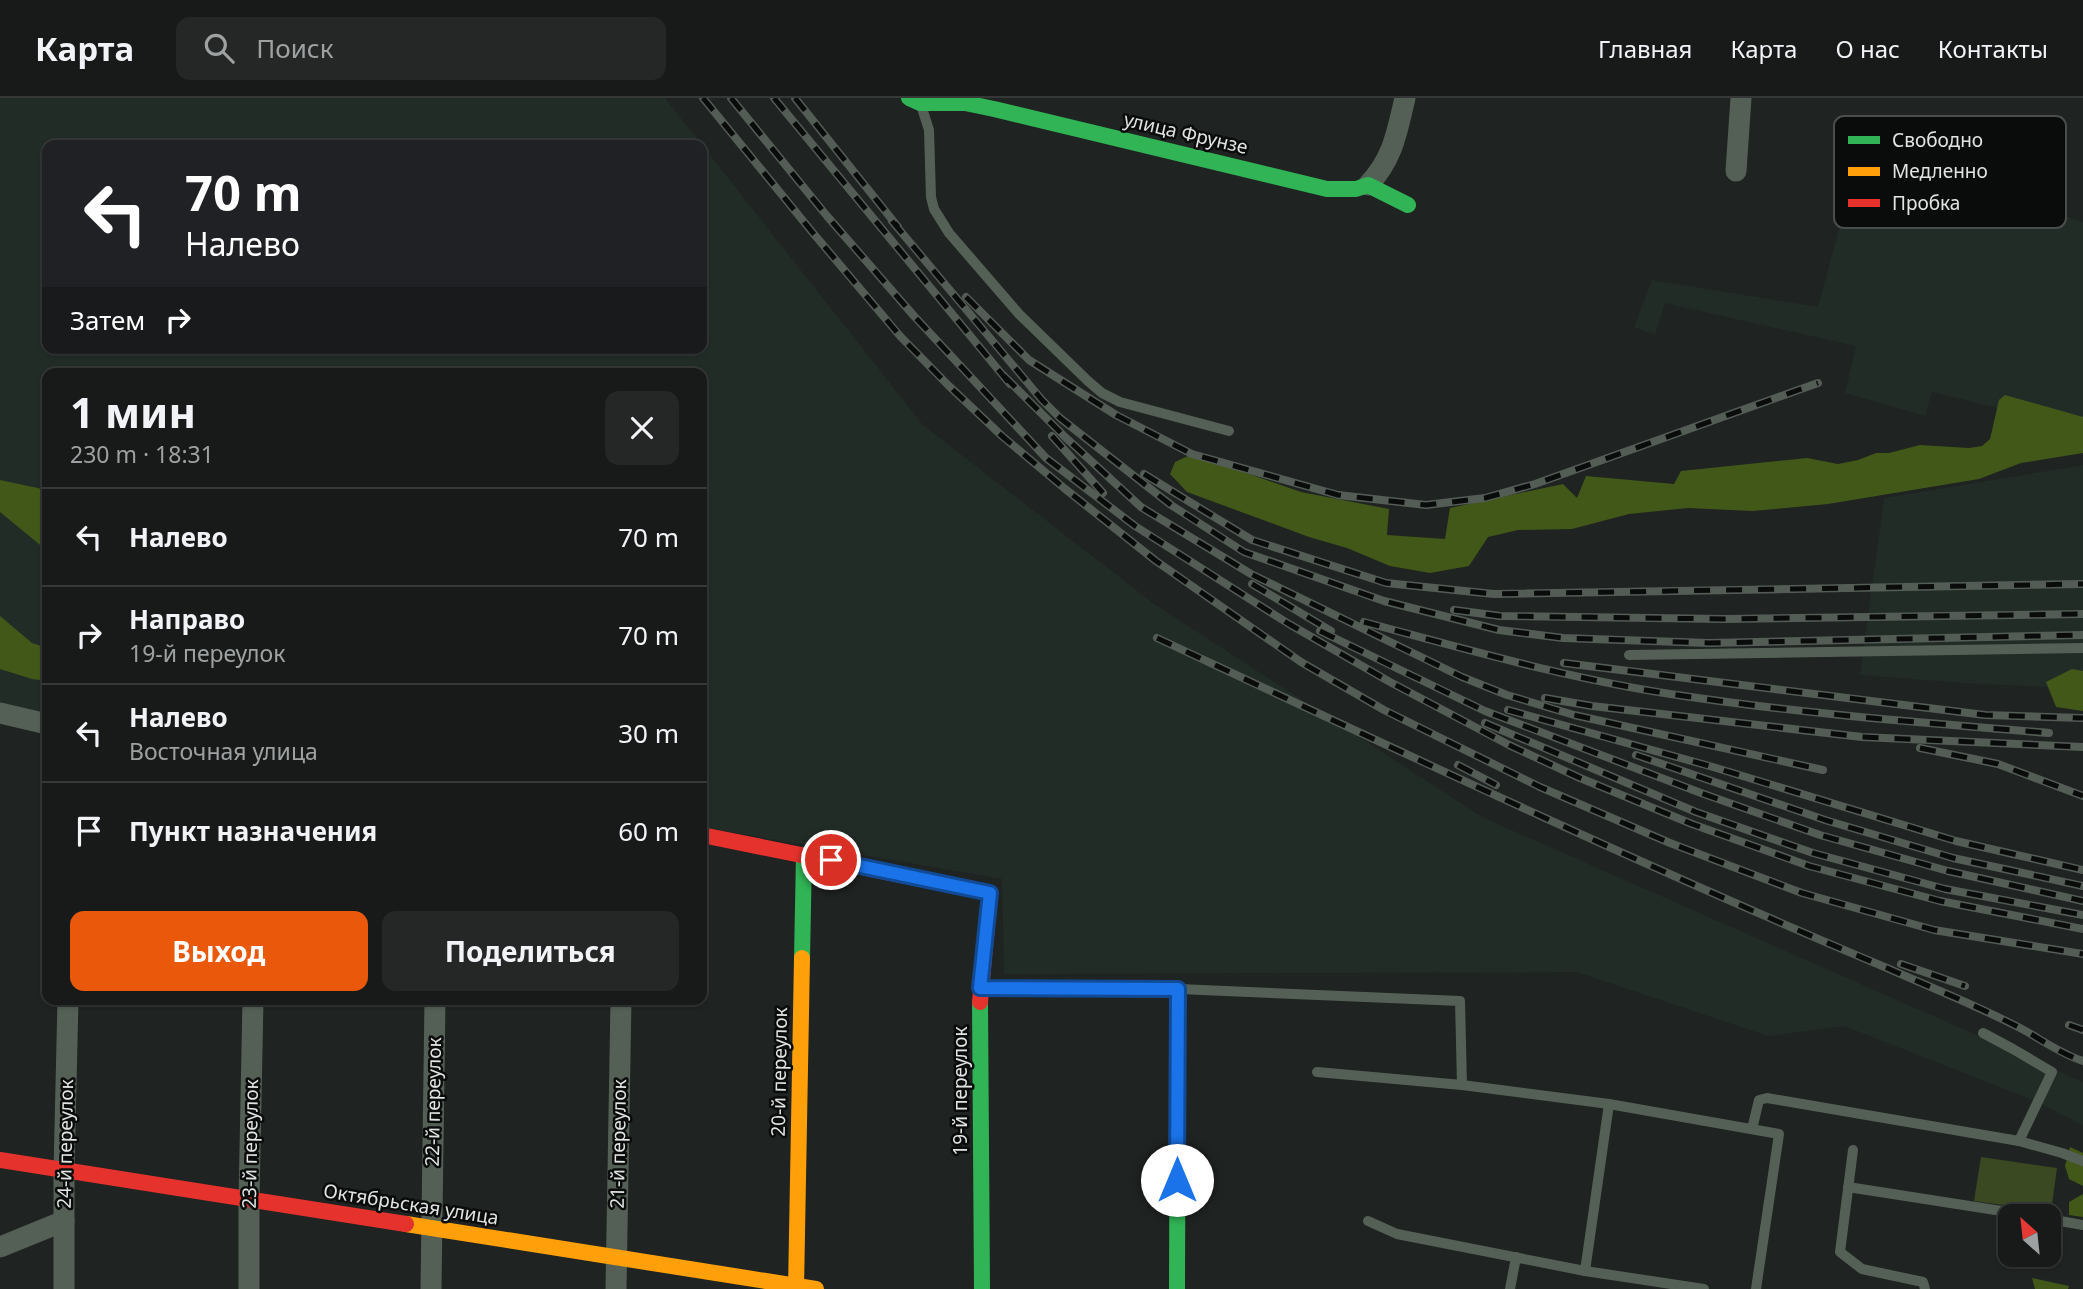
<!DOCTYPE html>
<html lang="ru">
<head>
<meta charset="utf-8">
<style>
	body { margin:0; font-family:"Noto Sans",sans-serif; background:#242726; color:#f1f3f6; height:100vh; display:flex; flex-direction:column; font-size:26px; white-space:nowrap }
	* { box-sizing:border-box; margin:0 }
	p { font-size:23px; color:#9ea1a2 }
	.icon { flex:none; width:38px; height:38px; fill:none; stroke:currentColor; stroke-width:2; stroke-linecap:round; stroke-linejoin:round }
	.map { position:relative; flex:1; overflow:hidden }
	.side { position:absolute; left:42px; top:270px; width:665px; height:637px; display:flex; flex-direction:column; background:#171a19; border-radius:14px; box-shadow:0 2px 5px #0004,0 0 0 2px #363838 }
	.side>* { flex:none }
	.top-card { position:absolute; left:42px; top:42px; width:665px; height:214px; border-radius:14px; box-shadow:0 2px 5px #0004,0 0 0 2px #363838; background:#202124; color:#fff; overflow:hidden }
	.needle { width:46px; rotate:333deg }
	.tools { position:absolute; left:1998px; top:1106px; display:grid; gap:14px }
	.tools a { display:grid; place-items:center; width:63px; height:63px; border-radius:14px; background:#171a19; box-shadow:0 2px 5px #0004,0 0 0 2px #363838; font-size:35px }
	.pin { position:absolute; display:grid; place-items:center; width:60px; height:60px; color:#fff; margin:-30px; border:4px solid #fff; border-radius:50%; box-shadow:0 2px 7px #0007 }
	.me { position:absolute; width:77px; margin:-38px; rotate:0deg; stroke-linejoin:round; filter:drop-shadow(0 0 5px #0008) }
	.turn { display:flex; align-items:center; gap:24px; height:147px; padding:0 28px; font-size:32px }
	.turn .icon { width:91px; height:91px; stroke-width:2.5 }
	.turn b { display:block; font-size:49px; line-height:60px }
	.then { display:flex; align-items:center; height:66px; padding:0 28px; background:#0003; gap:14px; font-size:26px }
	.round { display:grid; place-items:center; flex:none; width:74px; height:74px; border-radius:14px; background:#242726 }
	.overview { display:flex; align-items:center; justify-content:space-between; height:119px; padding:0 28px }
	h1 { font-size:42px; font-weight:700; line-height:52px }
	.primary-button { display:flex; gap:14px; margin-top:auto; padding:14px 28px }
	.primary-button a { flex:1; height:80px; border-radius:14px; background:#ea580c; color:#fff; font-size:28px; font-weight:700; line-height:80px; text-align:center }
	.primary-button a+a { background:#242726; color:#f1f3f6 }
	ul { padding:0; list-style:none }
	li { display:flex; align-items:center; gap:21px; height:98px; padding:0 28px; border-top:2px solid #363838 }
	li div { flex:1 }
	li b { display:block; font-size:26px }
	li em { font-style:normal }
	header { display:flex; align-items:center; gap:42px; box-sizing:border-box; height:98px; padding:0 35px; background:#171a19; border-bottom:2px solid #363838 }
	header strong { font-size:33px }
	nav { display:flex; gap:38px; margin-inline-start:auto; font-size:24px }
	.search { width:490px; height:63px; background:#242726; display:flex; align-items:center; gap:18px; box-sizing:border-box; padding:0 24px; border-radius:14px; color:#9ea1a2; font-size:26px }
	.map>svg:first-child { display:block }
</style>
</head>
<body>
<header>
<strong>Карта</strong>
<div class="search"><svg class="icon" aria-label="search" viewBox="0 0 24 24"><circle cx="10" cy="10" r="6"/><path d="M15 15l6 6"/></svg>Поиск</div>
<nav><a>Главная</a><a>Карта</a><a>О нас</a><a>Контакты</a></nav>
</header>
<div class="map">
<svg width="2083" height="1191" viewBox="0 0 2083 1191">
	<rect width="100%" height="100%" fill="#1f2321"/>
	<g fill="#222c27" fill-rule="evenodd">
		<path d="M0,0h665l258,327 230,178 329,214 601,265v43l-48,-24 -191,-75 -76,10 -191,-64 -573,2 -2,-95 -300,-52v-454h-655v340l-47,-10zM47,47h655v203h-655z"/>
		<path d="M1863,42l127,50 93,32v207l-151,-37 -7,24 -80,-23 11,-47 -191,-43 -10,32 -21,-8 18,-47 166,27z"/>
		<path d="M2083,367v224l-119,-6 -104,-8 24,-177z"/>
	</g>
	<path fill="#3a4922" d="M1981,1059l76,11 -6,44 -77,-11z"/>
	<g fill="#425818">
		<path d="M2005,297l78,22v36l-62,10 -42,16 -151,25 -75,7 -65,-3 -59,6 -57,15 -54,1 -30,7 -19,29 -39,7 -40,-7 -43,-18 -38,-11 -122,-45 -17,-18 5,-12 17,-8 109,38 88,17 -2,26 58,4 5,-31 113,-24 14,14 9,-22 88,8 7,-13 126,-13 31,6 20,-4 18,-7h13l31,-8 49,3 13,-2 8,-7 9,-39z"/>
		<path d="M0,382l47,10v64l-8,-10 -39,-32z"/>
		<path d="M0,518l32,27 15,5v33l-15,-2 -32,-10z"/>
		<path d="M2072,571l11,2v40l-27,-4 -10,-25z"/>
		<path d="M2070,1049l13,6v33l-14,-7 -4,-13z"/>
		<path d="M2083,1096v23l-14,-2v-13z"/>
		<path d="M2032,1180l37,8 -1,3h-33z"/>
	</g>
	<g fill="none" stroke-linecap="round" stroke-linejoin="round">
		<g stroke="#546055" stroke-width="10">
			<path d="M921,7l8,25 2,67 3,12 15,24 70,81 69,67 14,12 18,9 109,29"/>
			<path d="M1629,557l454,-7"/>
			<path d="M1179,891l281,12 2,84"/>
			<path d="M1983,935l30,16 39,23 -33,69 43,12 21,8"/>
			<path d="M1317,974l145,13 147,19 170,30 -23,155"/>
			<path d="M1752,1031l7,-29 8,-2 252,43"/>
			<path d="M1853,1052l-13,102 22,17 61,13 2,7"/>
			<path d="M1848,1089l186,29"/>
			<path d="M2049,1121l34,6"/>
			<path d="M1368,1123l29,13 188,37 119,18"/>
			<path d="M1585,1173l24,-167"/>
			<path d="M1510,1191l6,-32"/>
		</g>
		<g stroke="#546055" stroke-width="21">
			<path d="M1736,73l5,-73"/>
			<path d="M1368,87c25,-26 29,-53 37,-87"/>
			<path d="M0,615l47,11"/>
			<path d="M0,1149l64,-26"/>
			<path d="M64,1191v-118l4,-172"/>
			<path d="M249,1191v-89l4,-201"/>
			<path d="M431,1191l4,-290"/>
			<path d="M616,1191l5,-290"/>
		</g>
		<g stroke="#30b455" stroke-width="16">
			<path d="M909,0l11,5h45l29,6 333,80h29l12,-4 40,20"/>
			<path d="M802,860l2,-103"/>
			<path d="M980,890l198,1 -1,300"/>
			<path d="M980,904l2,287"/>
		</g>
		<g stroke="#ff9f0a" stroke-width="16">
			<path d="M406,1126l410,65"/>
			<path d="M796,1191l6,-331"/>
		</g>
		<g stroke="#e5322d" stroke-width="16">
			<path d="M702,737l288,58 -10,109"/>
			<path d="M0,1062l406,64"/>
		</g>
		<g stroke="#545c56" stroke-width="8">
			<g id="rail">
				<path d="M703,0l110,135 87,103 49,50 53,50 62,52 92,73 145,101 83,48 156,77 130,56 132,50 132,37 149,24"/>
				<path d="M731,0l96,118 87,100 132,142 89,68 154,98 101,58 119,63 71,33 112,46 117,42 131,35 143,28"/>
				<path d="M774,0l236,286"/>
				<path d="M795,0l103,129"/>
				<path d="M892,123l150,179 18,18 111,87 73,47 140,49 115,29 64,8 146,5 374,-8"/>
				<path d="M966,199l63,63 87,55 76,39 146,41 88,10 59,-7 50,-14 283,-101"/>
				<path d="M1004,278l61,61 76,70 110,67 211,103 45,18 67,20 249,55"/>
				<path d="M1052,338l51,57"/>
				<path d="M1144,376l108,66 134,43 108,11 589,-10"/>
				<path d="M1252,486l79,47"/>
				<path d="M1454,512l46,6 224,3 359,-5"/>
				<path d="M1364,524c105,28 213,59 320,74 121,18 243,27 365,37"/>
				<path d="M1320,533l165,80 216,82 119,42 128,36 135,30"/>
				<path d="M1157,540c242,113 484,227 730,330 45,20 91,38 135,61 20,11 39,25 61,32"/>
				<path d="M1564,565l421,52 98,3"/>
				<path d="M1545,600l47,8 270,31 221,10"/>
				<path d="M1508,612l205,57 243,74 127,29"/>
				<path d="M1485,625l211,89 117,41 132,36 138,26"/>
				<path d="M1920,650l78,16 85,32"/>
				<path d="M1636,657l189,65 128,38 130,28"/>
				<path d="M1458,667l38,20"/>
				<path d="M1901,866l64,22"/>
				<path d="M2069,927l14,5"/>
			</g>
		</g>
		<use href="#rail" stroke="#0a0c0b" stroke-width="5" stroke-dasharray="16" stroke-linecap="butt"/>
	</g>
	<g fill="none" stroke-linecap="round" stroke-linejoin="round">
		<g stroke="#114b97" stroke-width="18">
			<path id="route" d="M831,762l159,33 -10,95 198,1 -1,191"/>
		</g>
		<use href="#route" stroke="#1a73e8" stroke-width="12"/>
	</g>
	<g text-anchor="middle" stroke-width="5" stroke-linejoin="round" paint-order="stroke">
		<g font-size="19" fill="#e0e4e2" stroke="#0a0c0b">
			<text transform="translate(1186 35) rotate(13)" y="7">улица Фрунзе</text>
			<text transform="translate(779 974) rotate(-89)" y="7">20-й переулок</text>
			<text transform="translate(960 993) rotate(-90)" y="7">19-й переулок</text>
			<text transform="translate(433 1004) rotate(-89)" y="7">22-й переулок</text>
			<text transform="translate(65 1046) rotate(-89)" y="7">24-й переулок</text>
			<text transform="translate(250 1046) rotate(-89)" y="7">23-й переулок</text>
			<text transform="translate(618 1046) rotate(-89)" y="7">21-й переулок</text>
			<text transform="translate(411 1106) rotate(9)" y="7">Октябрьская улица</text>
		</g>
	</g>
	<rect x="1834" y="18" width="232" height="112" rx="10" fill="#0a0c0b" stroke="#4a4d4c" stroke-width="2"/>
	<rect x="1848" y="38" width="32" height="8" fill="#30b455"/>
	<rect x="1848" y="69" width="32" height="9" fill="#ff9f0a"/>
	<rect x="1848" y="101" width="32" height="8" fill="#e5322d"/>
	<g font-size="19" fill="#e0e4e2">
		<text x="1892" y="49">Свободно</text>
		<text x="1892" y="80">Медленно</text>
		<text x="1892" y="112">Пробка</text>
	</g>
</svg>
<div class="tools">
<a><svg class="needle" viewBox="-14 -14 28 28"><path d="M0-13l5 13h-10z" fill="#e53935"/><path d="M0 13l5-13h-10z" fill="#9ea1a2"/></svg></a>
</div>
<div class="pin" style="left:831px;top:762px;background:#d93025"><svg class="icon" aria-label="arrive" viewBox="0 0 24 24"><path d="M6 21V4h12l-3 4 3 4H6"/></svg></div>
<svg class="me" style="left:1177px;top:1082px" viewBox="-20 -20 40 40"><circle r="19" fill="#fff"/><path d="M0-13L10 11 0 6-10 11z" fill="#1a73e8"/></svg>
<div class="top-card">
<div class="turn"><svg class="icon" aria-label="left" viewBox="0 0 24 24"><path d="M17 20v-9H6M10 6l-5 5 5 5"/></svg><div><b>70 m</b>Налево</div></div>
<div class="then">Затем<svg class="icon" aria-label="right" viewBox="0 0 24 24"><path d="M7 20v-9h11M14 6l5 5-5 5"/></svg></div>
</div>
<section class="side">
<div class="overview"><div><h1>1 мин</h1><p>230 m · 18:31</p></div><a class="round"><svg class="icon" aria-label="close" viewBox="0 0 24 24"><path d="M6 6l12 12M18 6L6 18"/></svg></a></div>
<ul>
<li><svg class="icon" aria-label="left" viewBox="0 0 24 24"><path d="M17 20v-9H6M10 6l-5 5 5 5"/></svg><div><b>Налево</b></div><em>70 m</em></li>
<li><svg class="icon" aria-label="right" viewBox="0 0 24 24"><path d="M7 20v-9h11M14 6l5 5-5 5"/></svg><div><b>Направо</b><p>19-й переулок</p></div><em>70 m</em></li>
<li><svg class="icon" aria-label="left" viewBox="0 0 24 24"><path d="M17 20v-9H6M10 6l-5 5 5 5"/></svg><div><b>Налево</b><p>Восточная улица</p></div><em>30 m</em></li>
<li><svg class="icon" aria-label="arrive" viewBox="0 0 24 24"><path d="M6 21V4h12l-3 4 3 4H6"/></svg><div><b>Пункт назначения</b></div><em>60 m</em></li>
</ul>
<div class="primary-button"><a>Выход</a><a>Поделиться</a></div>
</section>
</div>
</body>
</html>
